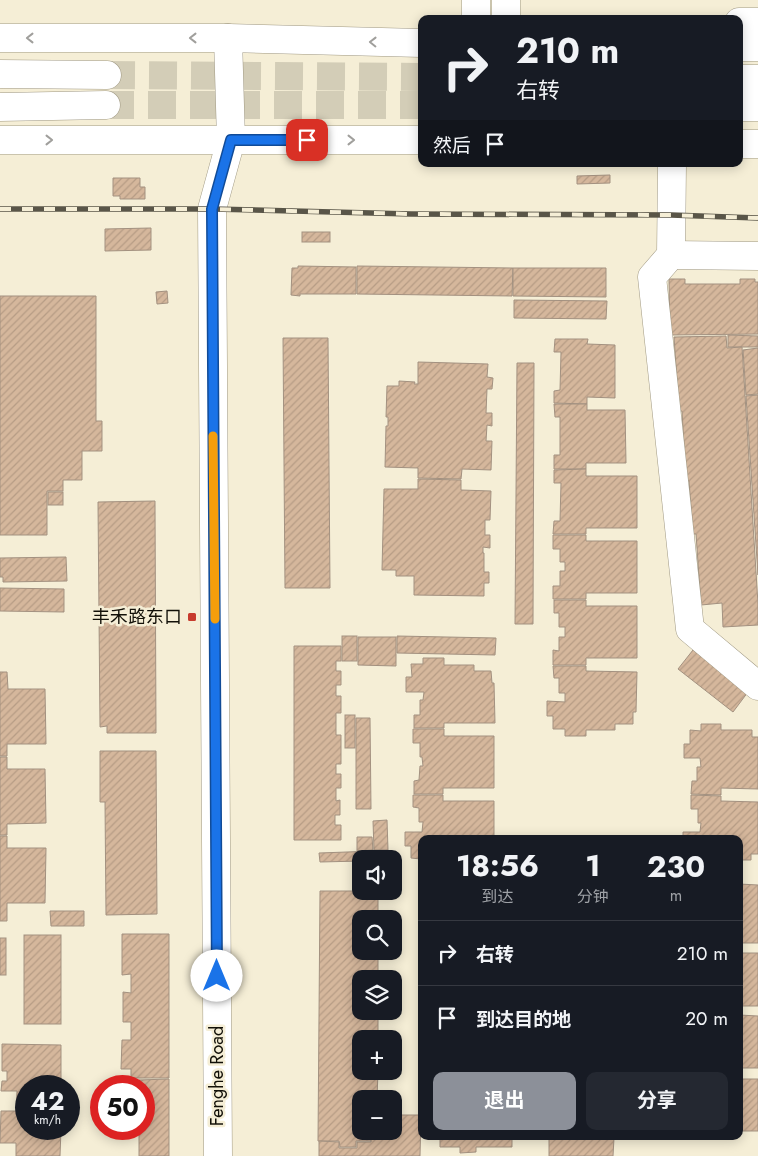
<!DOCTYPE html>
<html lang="zh">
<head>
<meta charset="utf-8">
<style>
	body { margin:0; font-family:Jost,"Noto Sans SC",sans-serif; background:#242831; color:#f1f3f6; height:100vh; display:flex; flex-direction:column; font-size:19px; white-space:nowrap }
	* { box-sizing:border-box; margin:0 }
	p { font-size:16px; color:#9ea1a6 }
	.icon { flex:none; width:28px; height:28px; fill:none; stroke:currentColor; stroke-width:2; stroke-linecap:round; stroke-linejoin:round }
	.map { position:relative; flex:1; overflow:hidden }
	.panel { position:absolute; left:418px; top:835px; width:325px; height:305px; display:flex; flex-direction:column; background:#171b24; border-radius:10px; box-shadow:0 2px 12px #0003 }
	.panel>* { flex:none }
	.guide { position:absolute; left:418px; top:15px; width:325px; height:152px; border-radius:10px; box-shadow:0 2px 12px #0003; background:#171b24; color:#f1f3f6; overflow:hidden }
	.fabs { position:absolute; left:352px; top:850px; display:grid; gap:10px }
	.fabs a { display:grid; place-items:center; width:50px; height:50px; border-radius:10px; background:#171b24; box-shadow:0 2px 12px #0003; font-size:25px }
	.speed { position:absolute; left:15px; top:1075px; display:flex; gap:10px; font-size:25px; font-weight:700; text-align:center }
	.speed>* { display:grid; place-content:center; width:65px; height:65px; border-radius:50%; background:#171b24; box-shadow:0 2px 12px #0003; line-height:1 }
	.speed small { font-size:12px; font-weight:400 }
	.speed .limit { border:8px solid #d22; background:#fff; color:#111 }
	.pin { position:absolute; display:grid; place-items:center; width:42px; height:42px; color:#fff; margin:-21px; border-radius:10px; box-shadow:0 2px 8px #0006 }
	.me { position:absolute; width:55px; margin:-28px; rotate:0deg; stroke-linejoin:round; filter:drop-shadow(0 0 4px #0008) }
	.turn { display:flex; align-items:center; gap:18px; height:105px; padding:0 15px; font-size:22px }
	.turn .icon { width:65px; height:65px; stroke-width:2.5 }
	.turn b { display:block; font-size:35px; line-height:42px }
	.then { display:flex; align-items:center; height:48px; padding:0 15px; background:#0003; gap:10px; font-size:19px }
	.eta { display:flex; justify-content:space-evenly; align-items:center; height:85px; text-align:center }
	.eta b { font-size:30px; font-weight:700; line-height:35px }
	.cta { display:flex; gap:10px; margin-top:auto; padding:10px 15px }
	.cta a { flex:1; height:58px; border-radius:10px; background:#8c9099; color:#fff; font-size:20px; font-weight:700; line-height:58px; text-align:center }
	.cta a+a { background:#242831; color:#f1f3f6 }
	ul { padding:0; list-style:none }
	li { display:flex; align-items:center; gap:15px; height:65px; padding:0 15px; border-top:1px solid #363941 }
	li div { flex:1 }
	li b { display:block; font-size:19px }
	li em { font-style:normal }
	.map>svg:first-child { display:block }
</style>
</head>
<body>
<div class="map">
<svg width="758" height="1156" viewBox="0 0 758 1156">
	<defs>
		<pattern id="building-hatch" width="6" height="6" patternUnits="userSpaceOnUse" patternTransform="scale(1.25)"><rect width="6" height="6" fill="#d5b79c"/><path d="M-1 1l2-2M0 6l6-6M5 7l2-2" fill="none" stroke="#b69c85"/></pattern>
	</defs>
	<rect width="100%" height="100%" fill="#f5eed6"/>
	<g fill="url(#building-hatch)" stroke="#a39180">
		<path d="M610,175v8l-33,1v-8z"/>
		<path d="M113,178h27v9h5v12h-25v-3h-7z"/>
		<path d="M151,228v22l-46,1v-22z"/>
		<rect x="302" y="232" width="28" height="10"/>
		<path d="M298,266l58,1v27h-56v2l-9,-1 1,-27h6z"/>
		<path d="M357,266l156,2 -1,28 -155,-2z"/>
		<path d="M513,268h93v29l-93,-1z"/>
		<path d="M669,279h16v5h55v-5h15v3h3v52l-88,1z"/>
		<path d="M167,291l1,12 -11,1 -1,-12z"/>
		<path d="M0,296h96v125h6v30h-20v29h-19v11h-16v44h-47z"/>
		<path d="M514,300l93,1 -1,18 -92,-1z"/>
		<path d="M728,335l30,1v11h-30z"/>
		<path d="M726,336l1,12 15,-1 16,257v21l-35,2 -1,-24 -21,2 -5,-71h-3l-4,-53h-3l-4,-70h-3l-5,-74z"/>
		<path d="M283,338h45l2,250h-45z"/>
		<path d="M555,339h33l-1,5 28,1v53l-28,-1v7l-33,-1v-12l6,-1 1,-38h-7z"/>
		<path d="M758,348v46l-12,1 -3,-45z"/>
		<path d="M418,362l70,2 -1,13 6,1 -1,11h-5l-1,24h6v13l-5,-1 -1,16h6l-1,29 -29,-1 -1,10 -43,-1v-10l-33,-1 1,-41h2v-9h-2l1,-31h12v-5l16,1 -1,2h4z"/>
		<path d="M517,363h17l-1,261h-18z"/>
		<path d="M758,395v180l-12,-179z"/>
		<path d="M554,404h33v6h38l1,53h-40v6h-32v-14h6v-38h-5z"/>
		<path d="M586,469v7h51v52h-51v6h-33l1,-13h6l1,-38h-7v-13z"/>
		<path d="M418,479l43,1v10l30,1 -1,29h-5v15h5v13l-7,-1v6h1v19h5v11h-5v13l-70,-1v-19h-18v-6h-14l2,-81h34z"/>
		<rect x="48" y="492" width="15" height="13"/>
		<path d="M155,501l1,232h-49v-7l-7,1 -2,-225z"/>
		<path d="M553,535h33v6h51v52h-51v6h-33v-13h7v-15h5v-9h-5v-13h-7z"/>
		<path d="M66,557l1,24 -64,1v-5h-3v-19z"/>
		<path d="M0,588l64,1v23l-64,-1z"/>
		<path d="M554,600h32v6h51v52h-51v7h-33v-15l6,1v-14h6v-10h-6v-14h-5z"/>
		<rect x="342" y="636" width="15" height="25"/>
		<path d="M397,636l99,2 -1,17 -98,-2z"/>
		<path d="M358,637h38v29l-38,-1z"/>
		<path d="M294,646h47v15h-5v10h5v14h-5v11h5v17h-5v22h5v29h-5v10h5v14h-5v13l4,-1v15h-5v10h6v15h-47z"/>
		<path d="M693,650l55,42 -15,20 -55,-43z"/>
		<path d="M423,658h21v7h30v6h17l1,12h2l1,40h-51v5h-30v-13h6v-15h3l1,-8h-18v-15h6l-1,-13h12z"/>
		<path d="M553,666h33v5l51,1 -1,40h-3v12h-18v6h-29v6h-21v-7h-12v-13h-6v-15l18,1v-9h-6v-15h-5z"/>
		<path d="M0,672h7l1,17h37l1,55h-39v12h-7z"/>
		<rect x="345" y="715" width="10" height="33"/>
		<path d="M356,718h14l1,91h-15z"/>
		<path d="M701,724h20v6h31v7h6v52l-37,-1v7l-30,-1 1,-13h5v-14h4l-1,-9h-16v-14h6v-14l11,1z"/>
		<path d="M413,729h31v7h50v52h-51v6h-29v-13l5,-1 1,-14h3l-1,-9h-2v-14h-7z"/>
		<path d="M100,751h56l1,163 -51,1 -1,-113h-5z"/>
		<path d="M0,757h7v12h38l1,54 -39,1v11h-7z"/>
		<path d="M413,795h30v6h51v38h-73v20l-10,-1v-12h-6v-14h17l1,-10h-4v-14l-6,-1z"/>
		<path d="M691,795l30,1v5l37,1v52h-7v6h-12v-21h-56v-7h17l1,-9h-3v-14h-7z"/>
		<path d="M387,820l1,30h-14l-1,-29z"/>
		<path d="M0,836h7v12h39l-1,55h-38v18h-7z"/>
		<path d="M357,837h15l1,13 -16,1z"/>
		<path d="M375,851v8h-14v2l-41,1 -1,-9z"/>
		<path d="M739,884l19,1v58h-19z"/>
		<path d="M320,891h58v26h-3v2h-14v32h17v28h-17v32h17v28h-17v32h17l-1,28h-16v32h10v10h-15v6h-16l-1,-6h-21z"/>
		<path d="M50,911h34v15h-33z"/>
		<path d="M122,934h47v144h-38v-9h-10l1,-29h9v-18h-8v-30l8,1v-19l-9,1z"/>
		<rect x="24" y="935" width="37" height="89"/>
		<rect x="0" y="938" width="6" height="37"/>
		<rect x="739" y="953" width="19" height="53"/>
		<path d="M739,1015l19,1v52h-19z"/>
		<path d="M2,1044l59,1v41h-35v43h35l-1,27h-44v-13h-16l1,-32h15l1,-20h-16l1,-10h5v-10h-5z"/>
		<path d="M169,1079v77h-30v-27h5v-43h-5v-6z"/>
		<rect x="739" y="1079" width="19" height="52"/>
		<path d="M394,1115h27l-1,41h-101v-15l20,1v6h18v-6h14l1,-11h22z"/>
		<path d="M440,1136h72v11h-36v5l-16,1v-6h-20z"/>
		<path d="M549,1137l65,1 -1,18h-64z"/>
	</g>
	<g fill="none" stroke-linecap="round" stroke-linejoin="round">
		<g stroke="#d3cdb7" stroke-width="28" stroke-dasharray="28 14" stroke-linecap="butt">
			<path d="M107,75l314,2"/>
			<path d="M106,105h315"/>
		</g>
		<g stroke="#a09983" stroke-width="29">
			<g id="minor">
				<path d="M739,22h19"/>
				<path d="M0,38h228l193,5"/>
				<path d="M739,47h19"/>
				<path d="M0,140h421"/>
				<path d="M739,144h19"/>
				<path d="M672,164l-1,91 -19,22 38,352 68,57"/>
				<path d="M671,255l87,1"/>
			</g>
		</g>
		<g stroke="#a09983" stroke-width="29">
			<g id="major">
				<path d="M476,19v-19"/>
				<path d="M506,19v-19"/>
				<path d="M0,74l107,1"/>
				<path d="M739,79h19"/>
				<path d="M0,107l106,-2"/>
				<path d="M739,107h19"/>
				<path d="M218,1156l-6,-947 19,-69 -3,-102"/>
			</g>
		</g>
		<use href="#minor" stroke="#fff" stroke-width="28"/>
		<use href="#major" stroke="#fff" stroke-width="28"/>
		<g stroke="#595548" stroke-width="5.5">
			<path id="rail" d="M0,209h212l199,5 260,1 87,3"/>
		</g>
		<use href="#rail" stroke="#f5eed6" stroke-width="4" stroke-dasharray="11" stroke-linecap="butt"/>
	</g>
	<defs><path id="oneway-chevron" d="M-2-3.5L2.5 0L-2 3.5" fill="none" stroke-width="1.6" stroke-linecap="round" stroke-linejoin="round" transform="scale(1.25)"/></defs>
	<g stroke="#a09f9c">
		<use href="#oneway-chevron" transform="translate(30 38) rotate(-180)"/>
		<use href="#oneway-chevron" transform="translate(193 38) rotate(-180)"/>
		<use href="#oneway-chevron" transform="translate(373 42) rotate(-179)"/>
		<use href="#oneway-chevron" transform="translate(49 140)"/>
		<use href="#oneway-chevron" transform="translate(351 140)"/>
	</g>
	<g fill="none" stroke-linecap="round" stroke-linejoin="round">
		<g stroke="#114b97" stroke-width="12">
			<path id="route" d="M217,976l-5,-767 19,-69h76"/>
		</g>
		<use href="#route" stroke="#1a73e8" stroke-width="9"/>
		<path stroke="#f59e0b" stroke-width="9" d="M213,436l2,183"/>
	</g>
	<rect fill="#c73b2d" stroke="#f5eed6" stroke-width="2" x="187" y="612" width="10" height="10" rx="2.5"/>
	<g text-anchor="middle" stroke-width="5" stroke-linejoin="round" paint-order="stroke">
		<g font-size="18" fill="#121008" stroke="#f5eed6" text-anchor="end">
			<text x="182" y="623">丰禾路东口</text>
		</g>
		<g font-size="18" fill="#121008" stroke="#f5eed6">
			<text transform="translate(217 1076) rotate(-90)" y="6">Fenghe Road</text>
		</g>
	</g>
</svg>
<div class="fabs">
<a><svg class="icon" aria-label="sound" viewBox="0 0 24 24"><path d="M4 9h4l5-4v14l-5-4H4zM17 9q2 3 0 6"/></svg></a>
<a><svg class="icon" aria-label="search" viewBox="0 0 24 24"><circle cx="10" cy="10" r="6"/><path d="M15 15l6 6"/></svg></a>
<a><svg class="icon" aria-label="layers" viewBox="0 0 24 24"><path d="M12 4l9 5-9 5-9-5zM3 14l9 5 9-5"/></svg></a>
<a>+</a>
<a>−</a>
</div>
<div class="speed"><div>42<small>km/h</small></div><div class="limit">50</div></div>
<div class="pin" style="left:307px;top:140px;background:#d93025"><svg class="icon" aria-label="arrive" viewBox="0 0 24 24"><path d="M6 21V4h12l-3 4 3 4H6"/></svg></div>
<svg class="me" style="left:217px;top:976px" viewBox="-20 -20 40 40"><circle r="19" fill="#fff"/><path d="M0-13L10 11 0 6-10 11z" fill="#1a73e8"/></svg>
<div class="guide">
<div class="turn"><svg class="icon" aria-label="right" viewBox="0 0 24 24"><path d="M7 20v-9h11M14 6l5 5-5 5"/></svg><div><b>210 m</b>右转</div></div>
<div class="then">然后<svg class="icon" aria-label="arrive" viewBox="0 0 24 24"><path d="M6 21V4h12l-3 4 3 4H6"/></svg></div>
</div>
<section class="panel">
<div class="eta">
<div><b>18:56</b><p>到达</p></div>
<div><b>1</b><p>分钟</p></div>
<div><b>230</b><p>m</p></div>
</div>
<ul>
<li><svg class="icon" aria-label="right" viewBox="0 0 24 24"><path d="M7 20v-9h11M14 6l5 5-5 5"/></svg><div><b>右转</b></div><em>210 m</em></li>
<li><svg class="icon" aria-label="arrive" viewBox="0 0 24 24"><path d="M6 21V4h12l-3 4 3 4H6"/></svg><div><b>到达目的地</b></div><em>20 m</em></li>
</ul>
<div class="cta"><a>退出</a><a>分享</a></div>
</section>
</div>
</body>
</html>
